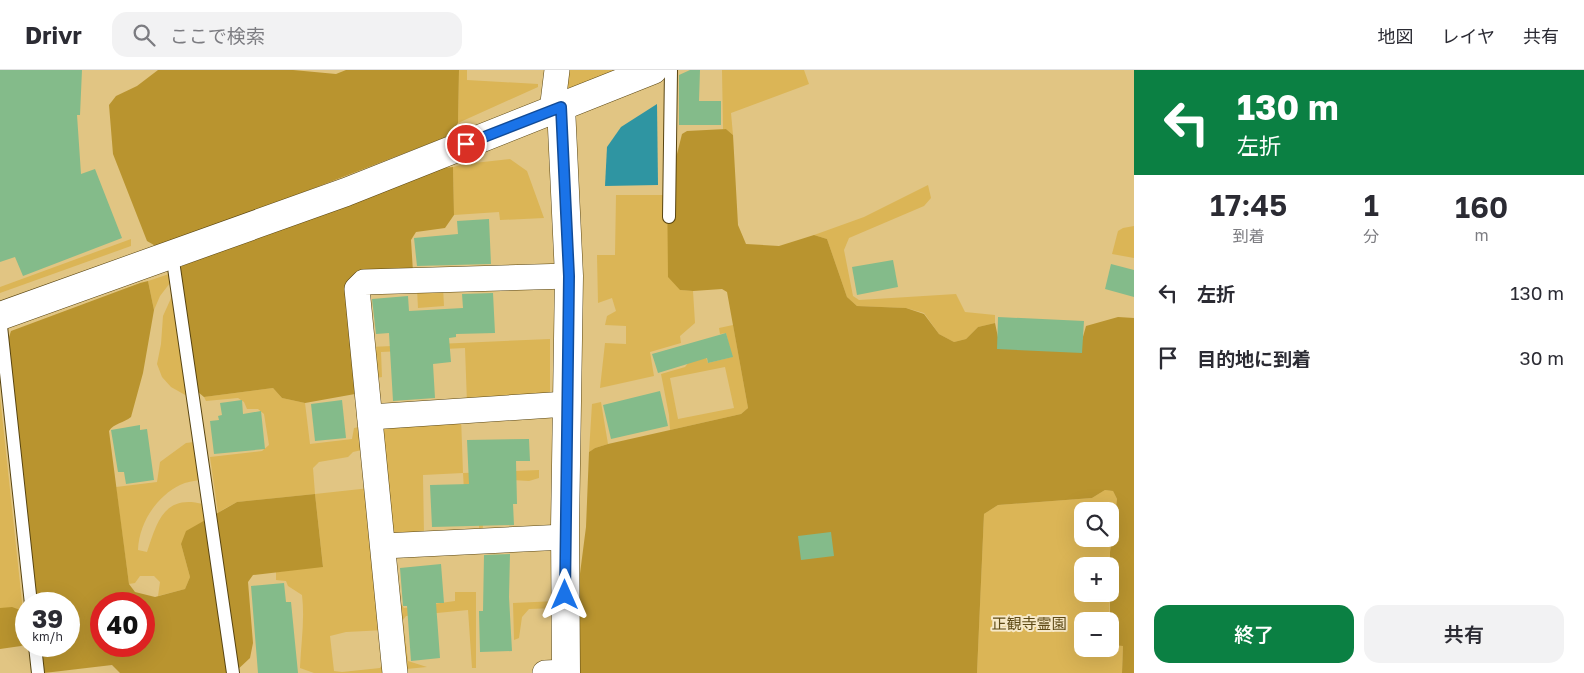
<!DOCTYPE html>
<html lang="ja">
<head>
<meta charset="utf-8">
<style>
	body { margin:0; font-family:"Golos Text","Noto Sans JP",sans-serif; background:#f2f2f3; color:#2b2b33; height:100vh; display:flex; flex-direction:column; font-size:19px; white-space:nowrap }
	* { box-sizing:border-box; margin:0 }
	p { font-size:16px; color:#7c7c81 }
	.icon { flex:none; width:28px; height:28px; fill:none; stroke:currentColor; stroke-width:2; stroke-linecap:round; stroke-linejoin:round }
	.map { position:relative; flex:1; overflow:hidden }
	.drawer { display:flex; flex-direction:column; background:#fff; width:450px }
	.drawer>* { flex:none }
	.top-card { background:#0b8043; color:#fff; overflow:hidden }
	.fabs { position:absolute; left:1074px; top:432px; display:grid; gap:10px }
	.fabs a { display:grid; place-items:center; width:45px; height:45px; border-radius:10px; background:#fff; box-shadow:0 5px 20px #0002; font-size:25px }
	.speed { position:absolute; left:15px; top:522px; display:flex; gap:10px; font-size:25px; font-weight:700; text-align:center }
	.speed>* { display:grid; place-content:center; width:65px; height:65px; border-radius:50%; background:#fff; box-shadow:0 5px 20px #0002; line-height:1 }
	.speed small { font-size:12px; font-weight:400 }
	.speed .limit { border:8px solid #d22; background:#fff; color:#111 }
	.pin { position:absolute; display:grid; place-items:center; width:42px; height:42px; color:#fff; margin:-21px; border:2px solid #fff; border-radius:50%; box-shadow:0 1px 5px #0007 }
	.me { position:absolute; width:55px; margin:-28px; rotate:0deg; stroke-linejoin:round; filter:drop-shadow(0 0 4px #0008) }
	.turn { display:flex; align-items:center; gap:18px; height:105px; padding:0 20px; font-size:22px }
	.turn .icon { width:65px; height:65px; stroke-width:2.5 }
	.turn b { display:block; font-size:35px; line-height:42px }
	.eta { display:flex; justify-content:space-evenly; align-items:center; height:85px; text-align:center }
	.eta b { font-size:30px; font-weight:600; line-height:35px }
	.button { display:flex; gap:10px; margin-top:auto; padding:10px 20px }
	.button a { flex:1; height:58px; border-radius:15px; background:#0b8043; color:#fff; font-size:20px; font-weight:600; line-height:58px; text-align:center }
	.button a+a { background:#f2f2f3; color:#2b2b33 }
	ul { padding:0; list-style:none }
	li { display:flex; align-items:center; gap:15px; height:65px; padding:0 20px }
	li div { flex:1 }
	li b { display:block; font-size:19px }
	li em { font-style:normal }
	header { display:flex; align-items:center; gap:30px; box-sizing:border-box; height:70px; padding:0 25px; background:#fff; border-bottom:1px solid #e1e1e2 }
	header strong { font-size:24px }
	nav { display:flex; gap:28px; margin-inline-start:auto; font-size:18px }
	.search { width:350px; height:45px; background:#f2f2f3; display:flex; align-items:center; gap:12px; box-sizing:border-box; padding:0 18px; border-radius:15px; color:#7c7c81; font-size:19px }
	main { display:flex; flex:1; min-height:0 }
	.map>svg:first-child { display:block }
</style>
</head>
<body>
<header>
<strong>Drivr</strong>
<div class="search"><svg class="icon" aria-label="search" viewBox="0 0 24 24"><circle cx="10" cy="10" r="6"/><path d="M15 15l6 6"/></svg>ここで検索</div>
<nav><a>地図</a><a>レイヤ</a><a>共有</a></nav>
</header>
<main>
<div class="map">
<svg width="1134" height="603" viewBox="0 0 1134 603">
	<rect width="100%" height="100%" fill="#e1c583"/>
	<g fill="#dbb556" fill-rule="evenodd">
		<path d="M459,0h8v10l71,4v3l-80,36z"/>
		<path d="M564,0h57l-44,18h-9l-5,-4z"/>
		<path d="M722,0h82l5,14 -78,29 2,22 -7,-6h-3z"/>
		<path d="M510,89l17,12 17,47 -44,2 -1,-8 -45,3 -1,-48 12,-3z"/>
		<path d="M928,115l3,13 -7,8 -75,32 -5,12 9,46 6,4 97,-6 9,18 30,3v8l-17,4 -12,12 -12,3 -15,-8 -15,-21 -18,-5 -49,-2 -10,-9 -20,-58 -13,-4 50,-18z"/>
		<path d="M616,125h51l13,95 13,1 2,32 -15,13 1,7 -31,9 4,24 -54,12 5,-45 21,1v-18l-21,-1 2,-9 9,-5 -4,-13 -14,5 -1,-48h18z"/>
		<path d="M1134,156v32l-22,-4 6,-23 5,-3z"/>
		<path d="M131,169v7l-131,47v-6z"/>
		<path d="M169,204l1,9 -10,13 -6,14 -6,-29z"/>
		<path d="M443,217l1,19 -26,2 -1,-19z"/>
		<path d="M172,226l15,100 -16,-9 -9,-10 -5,-13 4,-20 2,-28z"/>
		<path d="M733,255l15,83 -7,6 -71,16 -1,-15 -8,-41 24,-7 17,-21 6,17 24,-6 -6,-24 -6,1 -1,-6zM725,297l9,41 -56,11 -8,-41z"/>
		<path d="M550,269v54l-83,10 -2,-55 -84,4 1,25 -6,1 -6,-31z"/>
		<path d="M273,318l9,10 23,5 5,41 42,-5 2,-11 10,-2 2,23 -13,3 -5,5 -29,5 -6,6 2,26 55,-6 15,142 -39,2 -16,4 4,35 8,1 38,-4 4,-6 -1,11h-69l-14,-5c1,-25 5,-48 2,-73l-14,-9 -2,-5 -10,-1v-8l47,-6 -8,-72 -78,8 -13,7 -6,4 -8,-56 52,-6 7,-6 -5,-31 -6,-5h-11l-3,-7 -6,-4 -32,3 -2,-4z"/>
		<path d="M0,326l23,215 -23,-1z"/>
		<path d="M601,332l7,42 -13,4 -6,4 3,-48z"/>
		<path d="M461,347l2,56 76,-3v8l-10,3 -47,-3 1,56 -4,-1v-23l-14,-3 -2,-34 -40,2 1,60 -27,2 -8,-5 -10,-106z"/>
		<path d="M194,372l6,38c-6,1 -14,2 -20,5 -24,12 -41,38 -42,65l9,2c10,-30 17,-58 56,-48l3,16 -25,24 9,33 -5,12 -27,7 2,-14 -6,-6h-14l-5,7 -6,1 -13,-97 41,-5 3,-20 26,-19z"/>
		<path d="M1105,420l8,1 4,8 -7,53v27v-13h-28v28h28l-1,27h-27v28h28v-4l13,1 -1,27h-145l7,-159 14,-9 94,-7zM1082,441h28v28h-28z"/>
		<path d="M393,487l3,1 5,46 3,4 51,-7v-9h21v76h-4l-4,-58 -62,6 -3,4 5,41 19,6 -21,2z"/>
		<path d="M557,531v7l-28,1 -7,8 -3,21 -5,2 -1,-37z"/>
	</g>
	<g fill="#b9942f" fill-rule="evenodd">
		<path d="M158,0h135l43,4 10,-4h113l-1,53 -9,13 -290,112 -12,-7 -34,-87 -4,-49 7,-9 21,-10z"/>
		<path d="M726,59l7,6 5,90 8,19 33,2 35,-11 13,4 20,58 10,9 49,2 18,6 15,20 15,8 12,-3 12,-12 17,-4 5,24 79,4 7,-25 32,-9 16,1v355h-12l1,-27 -13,-1v-93l7,-53 -4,-8 -8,-1 -13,8 -94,7 -14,9 -7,159h-398l-1,-84 8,-62 3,-75 6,-4 13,-4 133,-30 7,-6 -21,-116 -5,-3 -29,2 -13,-1 -12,-13 -1,-101 10,-22 5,-20 5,-3z"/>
		<path d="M453,97l1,48 -9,13 -29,4 -5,8 2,32 -51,5 -7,117 -50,9 -23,-5 -9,-10 -69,9 -6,-5 -19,-123 3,-3 260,-98z"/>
		<path d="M148,211l6,29 -11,63 -12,44c-7,6 -17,6 -22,14l20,153 6,8 20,5 30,-8 5,-12 -9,-33 5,-13 51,-29 78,-8 8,73 -70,8 -5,7 5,61 -3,15 -16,15h-114l-8,-8 -68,8 -6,-27h31v-42h-35l-27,-261 4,-12 129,-48zM101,534h43v42h-43z"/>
		<path d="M12,537l11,4 3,33 -5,2 -21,3v-41z"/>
	</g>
	<path fill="#2f95a2" d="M657,34l1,81 -53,1 2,-39 14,-20z"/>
	<g fill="#84bb8a">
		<path d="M0,0h82l-2,45h-3l4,59 14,-5 27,69 -99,38 -8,-19 -15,5z"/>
		<path d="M690,0h10l-1,31h22v24h-42v-50z"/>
		<path d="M489,149l2,45 -74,2 -3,-28 44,-4 -1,-13z"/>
		<path d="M893,190l5,27 -41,8 -5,-28z"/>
		<path d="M1111,194l23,6v27l-29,-8z"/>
		<path d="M493,223l2,40 -39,1v3l-7,1 2,24 -18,2 2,34 -42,3 -4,-68 -13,1 -4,-35 36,-3 1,15 54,-3 -1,-14z"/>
		<path d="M998,247l86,4 -2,32 -85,-4z"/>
		<path d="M726,263l7,24 -25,6 -1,-5 -49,15 -6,-19z"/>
		<path d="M660,321l8,35 -57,13 -8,-34z"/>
		<path d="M242,330l1,14 18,-3 4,38 -51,5 -4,-33 9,-1 -1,-4 4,-1 -2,-12z"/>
		<path d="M342,330l4,38 -31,3 -4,-37z"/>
		<path d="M140,355v5l7,-1 7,51 -28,4 -2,-12h-6l-7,-42z"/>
		<path d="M529,369l1,22h-14l1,43h-4l1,21 -82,2 -2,-42 39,-1 -2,-44z"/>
		<path d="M831,462l3,24 -33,4 -3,-24z"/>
		<path d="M510,484l-1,43 3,54 -32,1 -1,-41h4l1,-56z"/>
		<path d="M441,494l3,39h-8l4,55 -29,3 -4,-55h-4l-3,-38z"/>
		<path d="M284,513l2,19h5l7,71h-40l-7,-87z"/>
	</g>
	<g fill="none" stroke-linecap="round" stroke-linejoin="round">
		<g stroke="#584410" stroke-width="14">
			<g id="service">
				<path d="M669,147l2,-147"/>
				<path d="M172,184l61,419"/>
				<path d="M0,247l31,287"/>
				<path d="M35,576l3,27"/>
			</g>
		</g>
		<g stroke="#584410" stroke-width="26">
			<g id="minor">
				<path d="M552,41l5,-41"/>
				<path d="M370,347l197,-13"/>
				<path d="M383,476l182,-9"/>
				<path d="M395,603l-38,-384 7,-7 205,-6"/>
				<path d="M545,603l21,-1"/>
			</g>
		</g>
		<g stroke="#584410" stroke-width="29">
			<g id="tertiary">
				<path d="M561,37l8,169 -4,252 1,145"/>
				<path d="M0,246l346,-124 307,-122"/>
			</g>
		</g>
		<use href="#service" stroke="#fff" stroke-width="12"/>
		<use href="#minor" stroke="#fff" stroke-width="25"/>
		<use href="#tertiary" stroke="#fff" stroke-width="28"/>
	</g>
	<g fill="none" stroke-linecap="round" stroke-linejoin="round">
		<g stroke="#114b97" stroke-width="12">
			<path id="route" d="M466,74l95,-37 8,169 -4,319"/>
		</g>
		<use href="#route" stroke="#1a73e8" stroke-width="9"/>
	</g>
	<g text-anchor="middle" stroke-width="4" stroke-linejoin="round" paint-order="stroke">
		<g font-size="15" fill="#5e4a16" stroke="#f6e8c7">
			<text x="1029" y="559">正観寺霊園</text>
		</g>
	</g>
</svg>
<div class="fabs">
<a><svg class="icon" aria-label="search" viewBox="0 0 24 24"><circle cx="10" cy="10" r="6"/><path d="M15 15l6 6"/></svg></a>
<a>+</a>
<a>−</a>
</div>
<div class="speed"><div>39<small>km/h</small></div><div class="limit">40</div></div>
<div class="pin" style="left:466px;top:74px;background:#d93025"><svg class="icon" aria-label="arrive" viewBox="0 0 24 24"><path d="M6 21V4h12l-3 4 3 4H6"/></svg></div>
<svg class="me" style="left:565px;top:525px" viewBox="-20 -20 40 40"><path d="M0-17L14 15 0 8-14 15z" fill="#1a73e8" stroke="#fff" stroke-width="4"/></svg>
</div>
<section class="drawer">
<div class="top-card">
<div class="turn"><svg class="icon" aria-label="left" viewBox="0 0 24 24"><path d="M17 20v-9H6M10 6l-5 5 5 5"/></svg><div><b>130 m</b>左折</div></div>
</div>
<div class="eta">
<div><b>17:45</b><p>到着</p></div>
<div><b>1</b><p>分</p></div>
<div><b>160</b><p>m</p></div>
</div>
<ul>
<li><svg class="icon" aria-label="left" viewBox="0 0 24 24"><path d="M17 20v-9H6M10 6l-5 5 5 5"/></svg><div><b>左折</b></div><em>130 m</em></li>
<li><svg class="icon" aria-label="arrive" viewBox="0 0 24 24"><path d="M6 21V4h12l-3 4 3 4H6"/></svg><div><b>目的地に到着</b></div><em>30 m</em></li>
</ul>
<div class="button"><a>終了</a><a>共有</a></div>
</section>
</main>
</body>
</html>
